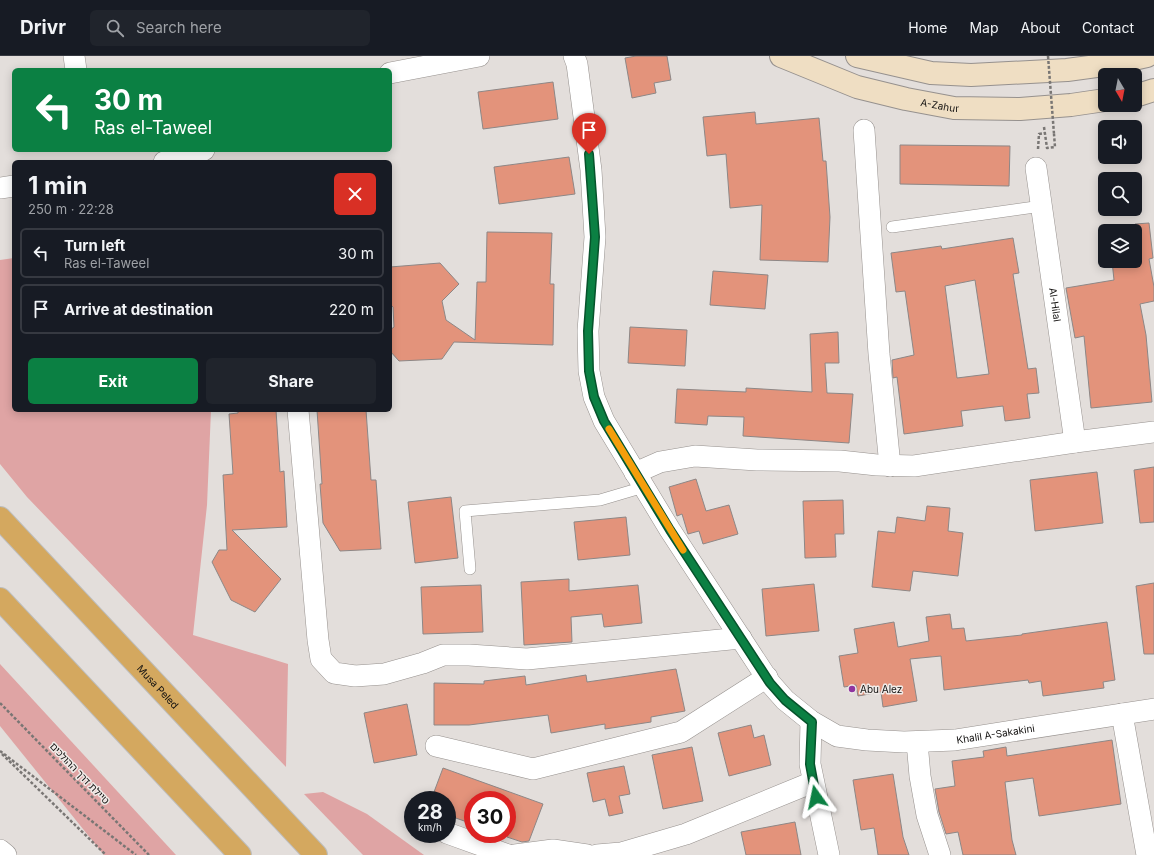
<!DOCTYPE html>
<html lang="en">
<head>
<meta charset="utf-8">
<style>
	body { margin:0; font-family:Inter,"Noto Sans Hebrew",sans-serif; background:#20242c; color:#f1f3f6; height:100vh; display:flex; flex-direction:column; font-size:15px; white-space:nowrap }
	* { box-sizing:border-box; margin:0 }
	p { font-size:13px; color:#9ea1a6 }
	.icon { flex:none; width:22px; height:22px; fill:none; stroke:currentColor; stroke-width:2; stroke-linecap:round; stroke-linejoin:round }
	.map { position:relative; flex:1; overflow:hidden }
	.side { position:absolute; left:12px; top:104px; width:380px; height:252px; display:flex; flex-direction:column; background:#171b24; border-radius:6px; box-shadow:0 2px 10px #0003 }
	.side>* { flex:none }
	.guide { position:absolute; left:12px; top:12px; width:380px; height:84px; border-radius:6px; box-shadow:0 2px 10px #0003; background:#0b8043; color:#fff; overflow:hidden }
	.needle { width:26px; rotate:170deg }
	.buttons { position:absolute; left:1098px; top:12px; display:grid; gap:8px }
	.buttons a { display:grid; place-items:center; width:44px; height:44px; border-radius:6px; background:#171b24; box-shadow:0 2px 10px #0003; font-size:20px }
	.speed { position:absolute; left:404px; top:735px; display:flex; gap:8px; font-size:20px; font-weight:700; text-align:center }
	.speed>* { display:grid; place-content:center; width:52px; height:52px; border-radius:50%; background:#171b24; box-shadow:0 2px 10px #0003; line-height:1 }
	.speed small { font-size:10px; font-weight:400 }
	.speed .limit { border:6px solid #d22; background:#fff; color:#111 }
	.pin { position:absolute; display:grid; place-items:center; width:34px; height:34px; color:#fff; margin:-41px -17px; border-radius:50% 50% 50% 0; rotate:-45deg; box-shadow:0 0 4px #0007 }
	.pin .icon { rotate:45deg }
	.me { position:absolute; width:44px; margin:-22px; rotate:348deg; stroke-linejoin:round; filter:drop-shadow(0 0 3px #0008) }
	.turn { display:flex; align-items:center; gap:14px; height:84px; padding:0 16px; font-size:18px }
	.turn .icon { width:52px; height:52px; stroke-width:2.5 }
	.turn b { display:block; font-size:28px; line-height:34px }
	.round { display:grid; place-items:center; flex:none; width:42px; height:42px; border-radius:6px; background:#20242c }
	.overview { display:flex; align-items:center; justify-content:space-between; height:68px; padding:0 16px }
	h1 { font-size:24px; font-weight:700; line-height:30px }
	.primary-button { display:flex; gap:8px; margin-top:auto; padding:8px 16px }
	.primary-button a { flex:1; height:46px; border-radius:6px; background:#0b8043; color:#fff; font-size:16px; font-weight:700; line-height:46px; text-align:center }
	.primary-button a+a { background:#20242c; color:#f1f3f6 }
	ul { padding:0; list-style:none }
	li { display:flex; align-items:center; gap:12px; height:50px; margin:0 8px 6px; padding:0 8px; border:2px solid #363941; border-radius:6px }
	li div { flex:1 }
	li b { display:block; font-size:15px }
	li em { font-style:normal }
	header { display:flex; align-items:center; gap:24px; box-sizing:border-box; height:56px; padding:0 20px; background:#171b24; border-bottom:1px solid #363941 }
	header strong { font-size:19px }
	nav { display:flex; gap:22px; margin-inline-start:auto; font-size:14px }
	.search { width:280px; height:36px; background:#20242c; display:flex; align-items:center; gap:10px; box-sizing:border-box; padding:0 14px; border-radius:6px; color:#9ea1a6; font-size:15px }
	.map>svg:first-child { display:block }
</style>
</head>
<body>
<header>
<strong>Drivr</strong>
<div class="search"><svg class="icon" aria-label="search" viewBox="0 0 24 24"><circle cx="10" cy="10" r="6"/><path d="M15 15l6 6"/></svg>Search here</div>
<nav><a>Home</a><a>Map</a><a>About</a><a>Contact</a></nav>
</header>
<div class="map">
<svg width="1154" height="799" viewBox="0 0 1154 799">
	<rect width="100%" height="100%" fill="#e3dedb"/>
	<g fill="#dfa4a4">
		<path d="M14,202v152h197l-4,95 -14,130 95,29 -2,103 -259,-270 -27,-33v-204z"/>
		<path d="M0,608l176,191h-72l-104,-129z"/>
		<path d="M323,736l44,22 57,41h-61l-59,-61z"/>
	</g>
	<g fill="#e3937b" stroke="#8d8786" fill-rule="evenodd">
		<path d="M636,0h31l4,24 -17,3 2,10 -24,5 -7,-40z"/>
		<path d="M553,26l5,37 -75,10 -5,-37z"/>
		<path d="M755,56l1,12 63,-6 4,43h3l4,56 -2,45 -68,-2 2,-55 -32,3 -4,-54 -19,2 -4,-39z"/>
		<path d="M900,89l110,1 -1,40 -109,-2z"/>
		<path d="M569,101l6,37 -76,10 -5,-37z"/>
		<path d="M1149,167l4,35 -4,1 5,28v14l-14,3 6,31 6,67 -61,6 -7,-72 -9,2 -9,-50 48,-8 -2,-19h23v-37z"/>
		<path d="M487,176l65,1 -2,51h4l-1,61 -99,-3 -12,17 -43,2 -9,-10v-21l4,-3 -1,-20 -3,-3v-37l50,-4 19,21 -17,17 4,19 29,20 2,-58h9z"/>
		<path d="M1013,182l6,35 -6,1 15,95 8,-1 3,25 -12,1 3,24 -25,3 -2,-15 -42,5 2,15 -59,8 -7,-57 -4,1 -1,-18 22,-5 -9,-64 -9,1 -5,-39 50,-7 1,3zM975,224l14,94 -32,4 -12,-92z"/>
		<path d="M713,215l55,4 -3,34 -55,-4z"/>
		<path d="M630,271l57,3 -2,36 -57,-3z"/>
		<path d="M838,276l1,31h-14l2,30 26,1 -4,49 -106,-7 1,-19 -36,-1 -1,9 -32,-2 2,-34 69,3v-4l66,4 -2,-58z"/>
		<path d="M238,354h38l4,62 4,-1 3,56 -55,3 49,49 -26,33 -24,-12 -19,-38 7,-12h8l-4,-75 10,-1 -4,-60 9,-1z"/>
		<path d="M317,354h49l5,70h5l5,69 -41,2 -17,-28 -3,-39h2z"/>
		<path d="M1154,411v55l-14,1 -6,-53z"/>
		<path d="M1097,416l6,51 -68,8 -5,-51z"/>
		<path d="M696,423l10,32 23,-6 9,29 -35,10 -4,-13 -11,3 -6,-20 -5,2 -8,-29z"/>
		<path d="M451,441l7,61 -43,5 -7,-61z"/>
		<path d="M843,444l1,34h-9l1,23 -31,1 -2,-57z"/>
		<path d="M927,450l23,2 -2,23 15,2 -5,43 -45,-5 -3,20 -38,-4 6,-56 17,2 2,-16 28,4z"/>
		<path d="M626,461l4,38 -52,5 -4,-38z"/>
		<path d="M569,523v12l69,-6 4,38 -38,4 -2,-13 -31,3 1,25 -48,3 -3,-63z"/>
		<path d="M1154,527v71h-10l-8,-68z"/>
		<path d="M814,528l5,47 -53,5 -4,-47z"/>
		<path d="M481,529l2,47 -60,2 -2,-47z"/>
		<path d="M950,558l2,15 12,-1 2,13 56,-6v-1l85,-12 8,58 -12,2 1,6 -61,8 -2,-15 -12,2 -1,-3 -84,10 -3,-34 -31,3 7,42 -34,6 -2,-15 -23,4 -2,-11 -12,2 -5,-31 19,-3 -4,-24 40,-7 4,25 31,-6 -3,-24z"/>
		<path d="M676,613l9,42 -34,6v5l-46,7v-5l-54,9 -3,-18 -79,10h-35v-42l50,1v-3l41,-5 1,9 60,-10 1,7z"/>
		<path d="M407,648l10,51 -43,8 -10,-50z"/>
		<path d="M751,669l3,13 10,-3 7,30 -42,11 -11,-43z"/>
		<path d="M1112,684l9,64 -82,12 -6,-38 -28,4 7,58 4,15h-53l-5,-23 -12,2 -7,-22 -4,-23 20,-3 -3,-25 32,-4 -1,-6 23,-4 1,9z"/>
		<path d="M692,691l11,54 -40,8 -11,-54z"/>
		<path d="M624,710l6,28 -11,2 4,17 -14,3 -4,-17 -12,3 -6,-29z"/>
		<path d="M443,712l100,36 -14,37 -7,1 -15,-5v-37h-34v24l-26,-9v-15h-16z"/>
		<path d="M893,718l10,63 6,18h-31l-4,-27 -13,2 -8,-50z"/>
		<path d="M795,766l6,33h-55l-5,-23z"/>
	</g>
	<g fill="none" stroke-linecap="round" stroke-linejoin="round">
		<g stroke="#96918e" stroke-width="12">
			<g id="service">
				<path d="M892,171l150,-21"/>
				<path d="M470,513l-5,-58 135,-11 44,-13"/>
			</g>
		</g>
		<g stroke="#96918e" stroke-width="22">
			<g id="minor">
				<path d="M74,0l2,14"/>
				<path id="s1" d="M574,0l3,8 14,106 4,67 -7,94 1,40 5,26 10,24 66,109 100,153 15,17 26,21 26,15 30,4 37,2 51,-2 199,-31"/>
				<path d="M390,17l89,-17"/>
				<path d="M864,74l15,224 11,112"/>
				<path d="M164,106l31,-8 9,-4"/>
				<path id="s2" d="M1036,112l39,274"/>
				<path d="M0,132l14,-2"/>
				<path d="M298,354l20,230 3,19 13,14 21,3 29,-2 39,-11 20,-8h26l58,4 214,-21"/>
				<path d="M635,417l25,-11 35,-6 62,4 83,1 37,4 37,1 161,-24 79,-10"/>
				<path d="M1122,658l25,141"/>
				<path d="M811,665l-1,43 19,91"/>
				<path d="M917,686l3,34 7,39 13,40"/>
				<path d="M436,690l97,23 148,-37 86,-55"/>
				<path d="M447,777l61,22"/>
				<path d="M0,794l6,5"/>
				<path d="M515,799l38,-5 34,5"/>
				<path d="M597,799l24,-2 65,-19 127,-52"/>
			</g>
		</g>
		<g stroke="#96918e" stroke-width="24">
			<g id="secondary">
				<path id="s3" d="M781,0l76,31 49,12 48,9 66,1 51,-4 34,-5"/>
				<path d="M857,0l74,17 40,2 96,-5 44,-6 36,-8"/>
				<path d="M1135,40l19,-6"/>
			</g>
		</g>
		<g stroke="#bdbdbc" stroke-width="24">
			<g id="trunk">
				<path id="s4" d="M0,462l316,337"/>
				<path d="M0,543l240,256"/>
			</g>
		</g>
		<g stroke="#797674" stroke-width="2.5" stroke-dasharray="3 2" stroke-linecap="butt">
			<path d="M1044,71l3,21 8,-1 -1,-13"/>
			<path d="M1038,93l1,-15 6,-1"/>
			<path d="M0,647l149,152"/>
			<path d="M0,695l136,104"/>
			<path d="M2,698l104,101"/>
		</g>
		<use href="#service" stroke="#fff" stroke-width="11"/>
		<use href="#minor" stroke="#fff" stroke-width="21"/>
		<use href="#secondary" stroke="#efdec3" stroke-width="22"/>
		<use href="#trunk" stroke="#d4a85f" stroke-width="22"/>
		<path stroke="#797674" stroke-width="2.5" stroke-dasharray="3 2" stroke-linecap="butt" d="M1048,0l6,78"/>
	</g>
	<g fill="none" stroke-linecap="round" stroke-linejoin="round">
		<g stroke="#07532c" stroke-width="10">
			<path id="route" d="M589,98l6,83 -7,94 1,40 5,26 10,24 66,109 100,153 15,17 27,22 -2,42 6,33"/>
		</g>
		<use href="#route" stroke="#0b8043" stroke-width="7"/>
		<path stroke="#f59e0b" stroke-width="7" d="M609,373l74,121"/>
	</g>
	<circle fill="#8f34a0" stroke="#f0ebe8" stroke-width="1.5" cx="852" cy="633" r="4"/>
	<g text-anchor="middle" stroke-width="3" stroke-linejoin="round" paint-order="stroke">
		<g font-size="10" fill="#141211" stroke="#f0ebe8">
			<text dy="4" stroke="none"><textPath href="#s3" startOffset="167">A-Zahur</textPath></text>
			<text dy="4" stroke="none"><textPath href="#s2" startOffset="138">Al-Hilal</textPath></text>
			<text dy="4" stroke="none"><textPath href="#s4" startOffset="231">Musa Peled</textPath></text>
			<text dy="4" stroke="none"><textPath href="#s1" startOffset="925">Khalil A-Sakakini</textPath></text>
			<text transform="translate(80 717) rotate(46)" y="4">טיילת דרך ההולכים</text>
		</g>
		<g font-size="10" fill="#141211" stroke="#f0ebe8" text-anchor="start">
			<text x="860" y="637">Abu Alez</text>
		</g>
	</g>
</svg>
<div class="buttons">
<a><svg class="needle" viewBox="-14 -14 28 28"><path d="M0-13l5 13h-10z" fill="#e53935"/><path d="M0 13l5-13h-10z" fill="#9ea1a6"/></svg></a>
<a><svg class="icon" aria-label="sound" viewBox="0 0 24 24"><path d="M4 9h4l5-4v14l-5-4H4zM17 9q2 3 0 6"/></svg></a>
<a><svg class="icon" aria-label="search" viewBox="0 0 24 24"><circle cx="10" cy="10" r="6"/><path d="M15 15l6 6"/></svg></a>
<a><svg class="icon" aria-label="layers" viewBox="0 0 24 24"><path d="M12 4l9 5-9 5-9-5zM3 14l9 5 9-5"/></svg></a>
</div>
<div class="speed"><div>28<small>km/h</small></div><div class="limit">30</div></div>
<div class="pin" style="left:589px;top:98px;background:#d93025"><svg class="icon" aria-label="arrive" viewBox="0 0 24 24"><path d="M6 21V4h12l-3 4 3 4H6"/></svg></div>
<svg class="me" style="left:816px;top:741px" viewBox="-20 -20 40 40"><path d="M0-17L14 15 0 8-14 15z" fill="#0b8043" stroke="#fff" stroke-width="4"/></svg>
<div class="guide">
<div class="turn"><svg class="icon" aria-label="left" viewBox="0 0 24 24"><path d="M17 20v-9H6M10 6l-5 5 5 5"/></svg><div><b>30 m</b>Ras el-Taweel</div></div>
</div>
<section class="side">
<div class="overview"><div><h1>1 min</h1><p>250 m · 22:28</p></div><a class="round" style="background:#d93025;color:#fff"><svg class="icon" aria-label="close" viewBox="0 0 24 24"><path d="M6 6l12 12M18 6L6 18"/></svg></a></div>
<ul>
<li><svg class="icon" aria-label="left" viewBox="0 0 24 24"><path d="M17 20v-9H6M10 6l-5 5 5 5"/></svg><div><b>Turn left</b><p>Ras el-Taweel</p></div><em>30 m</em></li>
<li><svg class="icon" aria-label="arrive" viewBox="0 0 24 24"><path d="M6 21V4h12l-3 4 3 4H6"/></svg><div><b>Arrive at destination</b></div><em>220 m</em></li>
</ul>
<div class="primary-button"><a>Exit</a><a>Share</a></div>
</section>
</div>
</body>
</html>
